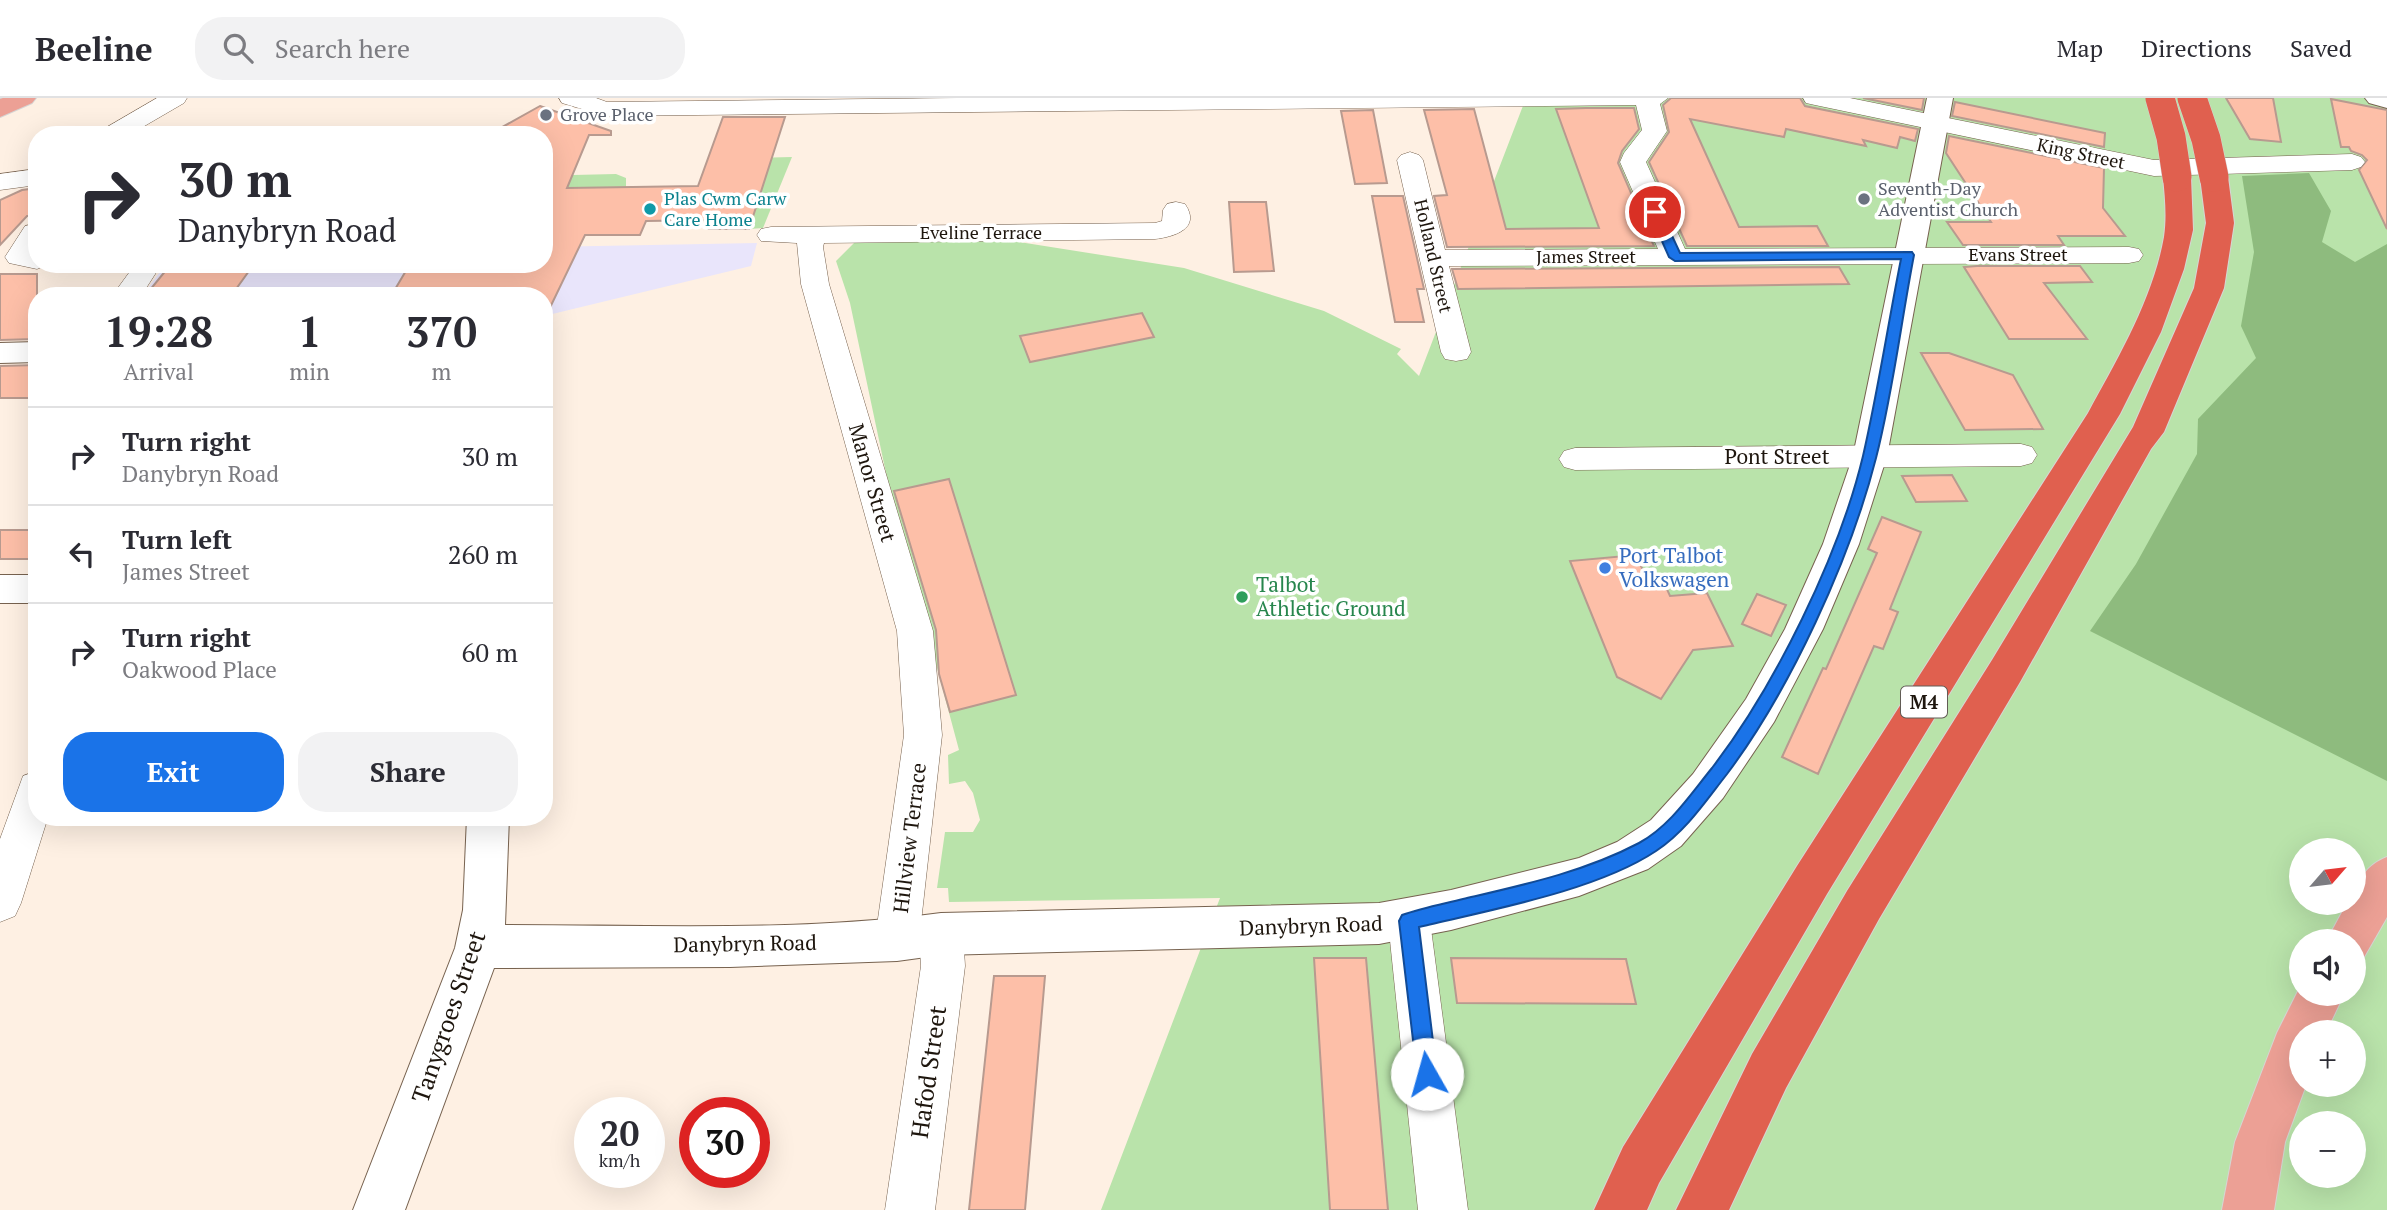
<!DOCTYPE html>
<html lang="en">
<head>
<meta charset="utf-8">
<style>
	body { margin:0; font-family:"PT Serif",serif; background:#f2f2f3; color:#2b2b33; height:100vh; display:flex; flex-direction:column; font-size:26px; white-space:nowrap }
	* { box-sizing:border-box; margin:0 }
	p { font-size:23px; color:#7c7c81 }
	.icon { flex:none; width:38px; height:38px; fill:none; stroke:currentColor; stroke-width:2; stroke-linecap:round; stroke-linejoin:round }
	.map { position:relative; flex:1; overflow:hidden }
	.sheet { position:absolute; left:28px; top:189px; width:525px; height:539px; display:flex; flex-direction:column; background:#fff; border-radius:28px; box-shadow:0 7px 28px #0002 }
	.sheet>* { flex:none }
	.hud { position:absolute; left:28px; top:28px; width:525px; height:147px; border-radius:28px; box-shadow:0 7px 28px #0002; background:#fff; color:#2b2b33; overflow:hidden }
	.needle { width:46px; rotate:62deg }
	.controls { position:absolute; left:2289px; top:740px; display:grid; gap:14px }
	.controls a { display:grid; place-items:center; width:77px; height:77px; border-radius:50%; background:#fff; box-shadow:0 7px 28px #0002; font-size:35px }
	.speed { position:absolute; left:574px; top:999px; display:flex; gap:14px; font-size:35px; font-weight:700; text-align:center }
	.speed>* { display:grid; place-content:center; width:91px; height:91px; border-radius:50%; background:#fff; box-shadow:0 7px 28px #0002; line-height:1 }
	.speed small { font-size:18px; font-weight:400 }
	.speed .limit { border:10px solid #d22; background:#fff; color:#111 }
	.pin { position:absolute; display:grid; place-items:center; width:60px; height:60px; color:#fff; margin:-30px; border:4px solid #fff; border-radius:50%; box-shadow:0 2px 7px #0007 }
	.me { position:absolute; width:77px; margin:-38px; rotate:353deg; stroke-linejoin:round; filter:drop-shadow(0 0 5px #0008) }
	.turn { display:flex; align-items:center; gap:24px; height:147px; padding:0 35px; font-size:32px }
	.turn .icon { width:91px; height:91px; stroke-width:2.5 }
	.turn b { display:block; font-size:49px; line-height:60px }
	.eta { display:flex; justify-content:space-evenly; align-items:center; height:119px; text-align:center }
	.eta b { font-size:42px; font-weight:700; line-height:49px }
	.button { display:flex; gap:14px; margin-top:auto; padding:14px 35px }
	.button a { flex:1; height:80px; border-radius:28px; background:#1a73e8; color:#fff; font-size:28px; font-weight:700; line-height:80px; text-align:center }
	.button a+a { background:#f2f2f3; color:#2b2b33 }
	ul { padding:0; list-style:none }
	li { display:flex; align-items:center; gap:21px; height:98px; padding:0 35px; border-top:2px solid #e1e1e2 }
	li div { flex:1 }
	li b { display:block; font-size:26px }
	li em { font-style:normal }
	header { display:flex; align-items:center; gap:42px; box-sizing:border-box; height:98px; padding:0 35px; background:#fff; border-bottom:2px solid #e1e1e2 }
	header strong { font-size:33px }
	nav { display:flex; gap:38px; margin-inline-start:auto; font-size:24px }
	.search { width:490px; height:63px; background:#f2f2f3; display:flex; align-items:center; gap:18px; box-sizing:border-box; padding:0 24px; border-radius:28px; color:#7c7c81; font-size:26px }
	.map>svg:first-child { display:block }
</style>
</head>
<body>
<header>
<strong>Beeline</strong>
<div class="search"><svg class="icon" aria-label="search" viewBox="0 0 24 24"><circle cx="10" cy="10" r="6"/><path d="M15 15l6 6"/></svg>Search here</div>
<nav><a>Map</a><a>Directions</a><a>Saved</a></nav>
</header>
<div class="map">
<svg width="2387" height="1112" viewBox="0 0 2387 1112">
	<rect width="100%" height="100%" fill="#fef0e3"/>
	<path fill="#e9e5fb" d="M757,145l-6,23 -207,50v-20h-402l24,-32h378v-17z"/>
	<g fill="#b9e3aa" fill-rule="evenodd">
		<path d="M1526,0h861v1112h-1286l119,-312 -271,4 -1,-14h-11l8,-56h28l7,-12 -7,-27 -8,-12 -16,3 -1,-29 11,-5 -69,-258 -40,-189 -14,-42 19,-19 145,-3 184,29 140,43 77,38 -4,5 22,22zM2301,752h53v53h-53zM2301,844h53v52h-53zM2301,934h53v53h-53zM2301,1026h53v52h-53z"/>
		<path d="M792,59l-29,71 -14,1 -41,-70z"/>
		<path d="M616,76l10,4v9l-82,11 22,-11 7,-12z"/>
	</g>
	<path fill="#8ebb7e" d="M2309,75l22,38 -9,31 33,20 32,-18v537l-297,-150 46,-67 61,-110 1,-35 58,-61 -15,-32 13,-74 -12,-76z"/>
	<g fill="#fdbfa8" stroke="#b89a8f" stroke-width="2">
		<path d="M1671,0h129l5,8 113,23 -3,12 -15,-4 -3,11 -34,-8 3,6 -80,-17 -2,8 -94,-18 49,108 78,-1 11,20h-141l-38,-84 20,-30 -6,-27z"/>
		<path d="M1863,0h61l-2,12z"/>
		<path d="M2226,0h47l8,44 -31,-3z"/>
		<path d="M2331,1l56,11v119l-28,-59 8,-10 -5,-5 -11,-4 -2,-4h-8z"/>
		<path d="M1955,4l150,31 -1,14 -152,-31z"/>
		<path d="M540,8l71,25v4h-22l-22,53 131,-2 25,-69h62l-36,112h-40l3,-9 -66,1 -6,14h-55l-41,85v-24h-97l2,-5h-55l16,-27h134v-129h-56z"/>
		<path d="M1586,10h48l5,21 -17,22 -4,12 36,83 -207,1 -13,-51 13,-1 -23,-85 50,-1 32,120 93,-1 -43,-119z"/>
		<path d="M1373,12l14,73 -32,1 -14,-73z"/>
		<path d="M1949,38l155,32 -1,40 22,28h-67l6,9h-101l-16,-23h44l-45,-69z"/>
		<path d="M37,90v28h-10l-27,29v-45l22,-10z"/>
		<path d="M1372,98h31l21,93h-7l7,33h-29z"/>
		<path d="M1229,104h37l8,69 -40,1z"/>
		<path d="M171,166h83l-23,32h-86z"/>
		<path d="M1977,168h103l12,16 -48,1 43,56h-78l-45,-72z"/>
		<path d="M1839,169l10,17 -391,5 -6,-20z"/>
		<path d="M0,176h37v65l-37,1z"/>
		<path d="M1142,215l12,24 -124,25 -10,-26z"/>
		<path d="M1921,255h28l64,22 30,54 -78,1z"/>
		<path d="M37,267v33h-37v-32z"/>
		<path d="M1952,377l15,26 -51,1 -14,-26z"/>
		<path d="M949,381l67,216 -66,17 -11,-38 -3,-44 -42,-139z"/>
		<path d="M1882,419l39,15 -31,77 8,3 -15,37 -9,-3 -56,128 -36,-17 41,-89 3,1 51,-116 -9,-4z"/>
		<rect x="0" y="432" width="37" height="29"/>
		<path d="M1636,457l11,24 15,-1 8,18 37,-3 26,53 -40,4 -32,49 -44,-22 -47,-116z"/>
		<path d="M1757,496l29,11 -15,31 -29,-12z"/>
		<path d="M1314,860h52l22,252h-58z"/>
		<path d="M1451,860l175,1 10,45 -179,-1z"/>
		<path d="M994,878h51l-20,234h-56z"/>
	</g>
	<g fill="none" stroke-linecap="round" stroke-linejoin="round">
		<g stroke="#77624f" stroke-width="1">
			<g id="street">
				<path d="M157,0h30l-3,5 -55,32h-30l3,-5z"/>
				<path d="M559,0h37l11,4 350,-4h711l-8,6 7,27 -21,31 39,87 444,-2 10,2 4,6 -4,6 -10,2 -680,3 22,86 -4,7 -11,2 -11,-2 -4,-7 -44,-192 4,-5 9,-3 9,3 4,5 22,90 213,-1 -38,-87 4,-9 18,-23 -6,-25 -1031,11 -43,-13z"/>
				<path d="M1803,0h47l304,62 198,-6 9,3 4,5 -4,5 -9,3 -198,6 -339,-71 -9,-2z"/>
				<path d="M37,71v16l-37,5v-16z"/>
				<path d="M1176,104l9,2c17,25 -12,33 -30,35l-331,4 -1,4 6,37 104,347 9,104 -23,205 -7,14 -15,6 -15,-6 -7,-14 29,-205 -7,-104 -96,-347 -4,-41 -36,-2 -4,-6 4,-6 10,-2 384,-4 7,-2 1,-11 4,-6z"/>
				<path d="M35,126l2,40h12l-12,5 -28,-6 -4,-6 20,-31z"/>
				<path d="M130,166l31,1 -20,31h-29l19,-26z"/>
				<path d="M2021,346l11,3 5,8 -5,8 -11,3 -446,4 -11,-3 -5,-8 5,-8 11,-3z"/>
				<path d="M37,673v46h11l-27,86 -6,13 -15,6v-83l23,-63z"/>
				<path d="M1409,804l15,5 6,14 38,289h-50l-30,-289 6,-14z"/>
				<path d="M941,816l15,6 7,14 2,32 -30,244h-50l36,-244 -2,-32 7,-14z"/>
			</g>
		</g>
		<g stroke="#77624f" stroke-width="2">
			<g id="secondary">
				<path d="M1927,0h26l-66,358 -28,88 -36,85 -49,93 -51,76 -42,48 -33,23 -69,27 -128,34 -72,14 -438,11 -44,6 -167,6 -236,1 -89,242h-52l102,-262 8,-38 4,-93h42l-4,108c143,0 294,7 436,-12l438,-10 72,-13 128,-32 38,-16 34,-22 42,-46 53,-75 39,-70 38,-85 30,-88z"/>
				<path d="M2365,0h22v10l-18,-5z"/>
				<path d="M37,244v20l-37,1v-20z"/>
				<rect x="0" y="477" width="37" height="28"/>
			</g>
		</g>
		<g stroke="#d6d5d4" stroke-width="2">
			<g id="primary">
				<path d="M3,0h33l-4,5 -32,14v-18z"/>
				<path d="M2387,759v60l-23,40 -10,4v-19h-28l21,-39h7c0,-21 14,-39 33,-46z"/>
				<path d="M2301,887v9h43l-18,38h-25v53h5l-21,57 -11,68h-52l13,-68 42,-109z"/>
			</g>
		</g>
		<g stroke="#d6d5d4" stroke-width="2">
			<g id="highway">
				<path d="M2177,71l10,2 4,6 2,53 -9,39 -23,63 -41,82 -293,480 -168,289 -12,27h-53l29,-63 174,-281 291,-453c30,-55 65,-114 76,-176 3,-20 1,-40 -1,-60l4,-6z"/>
				<path d="M2214,71l10,2 4,6 6,46 -10,65 -60,144 -13,17 -131,233 -141,237 -93,169 -57,122h-53l76,-156 95,-163 145,-231 141,-233 61,-139 12,-65 -6,-46 4,-6z"/>
			</g>
		</g>
		<use href="#street" fill="#fff" fill-rule="evenodd"/>
		<use href="#secondary" fill="#fff" fill-rule="evenodd"/>
		<use href="#primary" fill="#eca095" fill-rule="evenodd"/>
		<use href="#highway" fill="#e0604f" fill-rule="evenodd"/>
		<g stroke="#d6d5d4" stroke-width="30" stroke-linecap="butt">
			<g id="highway-bridge">
				<path d="M2160,0l11,39 6,40"/>
				<path d="M2192,0l14,41 8,38"/>
			</g>
		</g>
		<use href="#highway-bridge" stroke="#e0604f" stroke-width="29"/>
	</g>
	<path fill="#1a73e8" stroke="#114b97" stroke-width="2" d="M1651,111l10,3 19,41 232,-1 2,3c-13,67 -21,137 -38,203 -26,102 -86,232 -149,316 -22,28 -41,57 -71,77 -60,40 -167,59 -237,76l18,147 -3,7 -7,3 -7,-3 -3,-7 -18,-153 3,-6c20,-7 41,-11 61,-16 60,-14 121,-27 176,-56 31,-17 51,-48 73,-75 63,-82 127,-212 151,-312 15,-65 25,-132 38,-197l-226,2 -6,-4 -20,-45z"/>
	<g fill="#6b7280" stroke="#fff" stroke-width="2.5">
		<circle cx="546" cy="17" r="7"/>
		<circle cx="1864" cy="101" r="7"/>
	</g>
	<circle fill="#0f9aa8" stroke="#fff" stroke-width="2.5" cx="650" cy="111" r="7"/>
	<circle fill="#3f7fe0" stroke="#fff" stroke-width="2.5" cx="1605" cy="470" r="7"/>
	<circle fill="#2e9e5b" stroke="#fff" stroke-width="2.5" cx="1242" cy="499" r="7"/>
	<g text-anchor="middle" stroke-width="7" stroke-linejoin="round" paint-order="stroke">
		<g font-size="18" fill="#5b616d" stroke="#fff" text-anchor="start">
			<text x="560" y="23">Grove Place</text>
			<text x="1878" y="97">Seventh-Day<tspan x="1878" dy="21">Adventist Church</tspan></text>
		</g>
		<g font-size="18" fill="#1e160e" stroke="#fff">
			<text transform="translate(2081 56) rotate(12)" y="6">King Street</text>
			<text x="981" y="141">Eveline Terrace</text>
			<text x="2018" y="163">Evans Street</text>
			<text transform="translate(1433 158) rotate(77)" y="6">Holland Street</text>
			<text x="1586" y="165">James Street</text>
		</g>
		<g font-size="18" fill="#0d838f" stroke="#fff" text-anchor="start">
			<text x="664" y="107">Plas Cwm Carw<tspan x="664" dy="21">Care Home</tspan></text>
		</g>
		<rect fill="#fff" stroke="#625c56" stroke-width="2" x="1901" y="588.5" width="46" height="31" rx="5"/>
		<g font-size="19" font-weight="bold" fill="#1e160e">
			<text x="1924" y="611">M4</text>
		</g>
		<g font-size="21" fill="#1e160e" stroke="#fff">
			<text x="1777" y="366">Pont Street</text>
			<text transform="translate(872 385) rotate(74)" y="7">Manor Street</text>
			<text transform="translate(910 740) rotate(-83)" y="7">Hillview Terrace</text>
			<text transform="translate(1311 828) rotate(-2)" y="7">Danybryn Road</text>
			<text transform="translate(745 846) rotate(-1)" y="7">Danybryn Road</text>
		</g>
		<g font-size="21" fill="#366cbe" stroke="#fff" text-anchor="start">
			<text x="1619" y="465">Port Talbot<tspan x="1619" dy="24">Volkswagen</tspan></text>
		</g>
		<g font-size="21" fill="#27864d" stroke="#fff" text-anchor="start">
			<text x="1256" y="494">Talbot<tspan x="1256" dy="24">Athletic Ground</tspan></text>
		</g>
		<g font-size="24" fill="#1e160e" stroke="#fff">
			<text transform="translate(449 919) rotate(-71)" y="8">Tanygroes Street</text>
			<text transform="translate(929 974) rotate(-82)" y="8">Hafod Street</text>
		</g>
	</g>
</svg>
<div class="controls">
<a><svg class="needle" viewBox="-14 -14 28 28"><path d="M0-13l5 13h-10z" fill="#e53935"/><path d="M0 13l5-13h-10z" fill="#7c7c81"/></svg></a>
<a><svg class="icon" aria-label="sound" viewBox="0 0 24 24"><path d="M4 9h4l5-4v14l-5-4H4zM17 9q2 3 0 6"/></svg></a>
<a>+</a>
<a>−</a>
</div>
<div class="speed"><div>20<small>km/h</small></div><div class="limit">30</div></div>
<div class="pin" style="left:1655px;top:114px;background:#d93025"><svg class="icon" aria-label="arrive" viewBox="0 0 24 24"><path d="M6 21V4h12l-3 4 3 4H6"/></svg></div>
<svg class="me" style="left:1427px;top:976px" viewBox="-20 -20 40 40"><circle r="19" fill="#fff"/><path d="M0-13L10 11 0 6-10 11z" fill="#1a73e8"/></svg>
<div class="hud">
<div class="turn"><svg class="icon" aria-label="right" viewBox="0 0 24 24"><path d="M7 20v-9h11M14 6l5 5-5 5"/></svg><div><b>30 m</b>Danybryn Road</div></div>
</div>
<section class="sheet">
<div class="eta">
<div><b>19:28</b><p>Arrival</p></div>
<div><b>1</b><p>min</p></div>
<div><b>370</b><p>m</p></div>
</div>
<ul>
<li><svg class="icon" aria-label="right" viewBox="0 0 24 24"><path d="M7 20v-9h11M14 6l5 5-5 5"/></svg><div><b>Turn right</b><p>Danybryn Road</p></div><em>30 m</em></li>
<li><svg class="icon" aria-label="left" viewBox="0 0 24 24"><path d="M17 20v-9H6M10 6l-5 5 5 5"/></svg><div><b>Turn left</b><p>James Street</p></div><em>260 m</em></li>
<li><svg class="icon" aria-label="right" viewBox="0 0 24 24"><path d="M7 20v-9h11M14 6l5 5-5 5"/></svg><div><b>Turn right</b><p>Oakwood Place</p></div><em>60 m</em></li>
</ul>
<div class="button"><a>Exit</a><a>Share</a></div>
</section>
</div>
</body>
</html>
